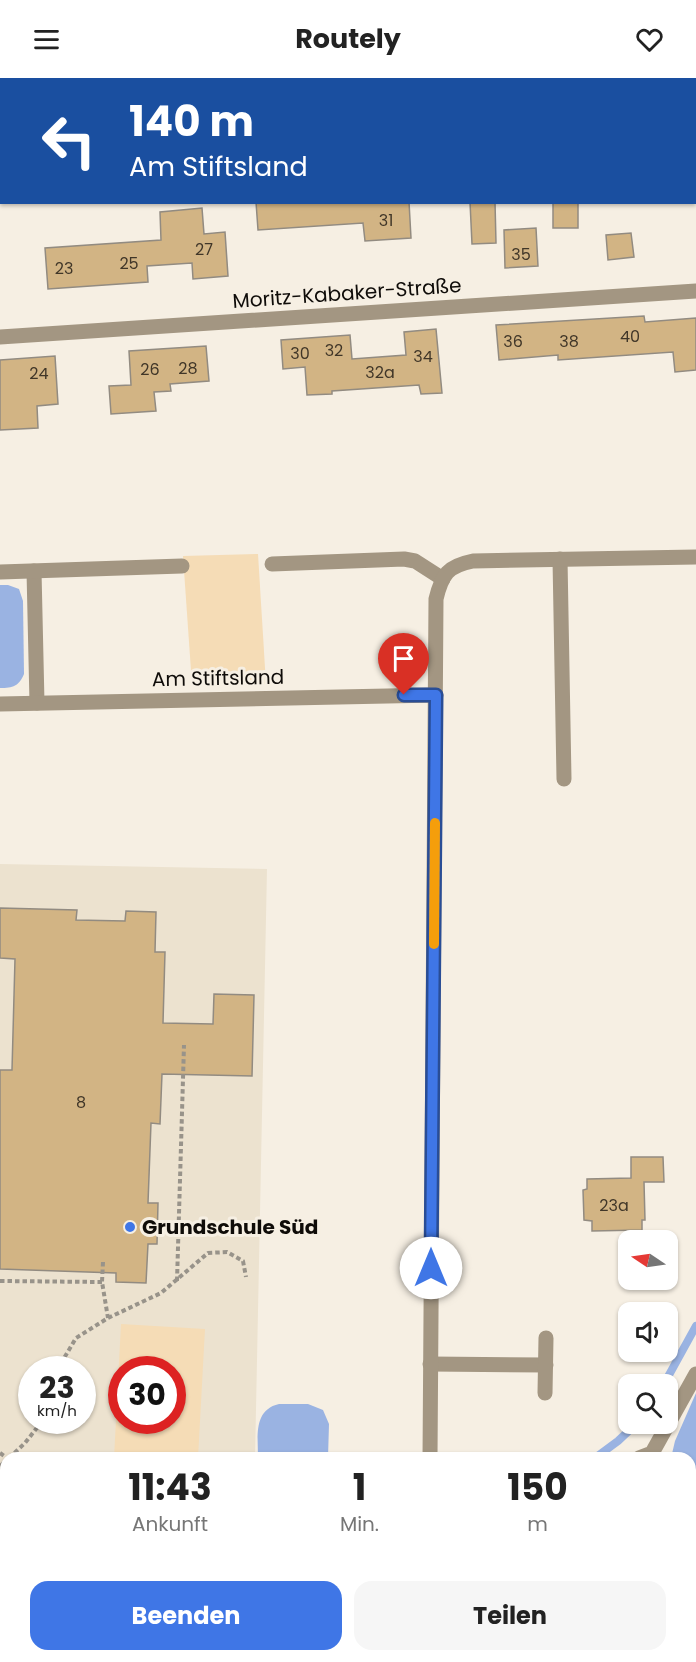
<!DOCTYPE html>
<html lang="de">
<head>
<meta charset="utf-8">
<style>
	body { margin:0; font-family:Poppins,sans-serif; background:#f6f6f6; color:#222; height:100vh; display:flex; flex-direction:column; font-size:22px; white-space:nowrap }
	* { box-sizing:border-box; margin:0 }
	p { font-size:20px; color:#767676 }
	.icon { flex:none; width:33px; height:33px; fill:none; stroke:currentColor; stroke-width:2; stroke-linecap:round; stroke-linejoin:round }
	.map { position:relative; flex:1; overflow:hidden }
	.side { position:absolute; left:0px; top:1374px; width:696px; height:210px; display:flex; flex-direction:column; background:#fff; border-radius:18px 18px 0 0; box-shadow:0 2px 4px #0004 }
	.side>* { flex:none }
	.guide { position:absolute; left:0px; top:0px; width:696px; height:126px; box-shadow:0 2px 4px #0004; background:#1a4fa0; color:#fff; overflow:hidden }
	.needle { width:39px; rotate:283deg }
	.buttons { position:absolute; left:618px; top:1152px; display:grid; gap:12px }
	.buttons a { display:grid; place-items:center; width:60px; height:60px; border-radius:12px; background:#fff; box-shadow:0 2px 4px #0004; font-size:30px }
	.speed { position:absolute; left:18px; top:1278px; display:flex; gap:12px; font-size:30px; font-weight:700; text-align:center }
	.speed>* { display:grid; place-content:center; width:78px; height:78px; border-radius:50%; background:#fff; box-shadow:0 2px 4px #0004; line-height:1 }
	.speed small { font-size:15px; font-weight:400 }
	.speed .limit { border:9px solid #d22; background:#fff; color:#111 }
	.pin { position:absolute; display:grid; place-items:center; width:51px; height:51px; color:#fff; margin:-62px -26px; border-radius:50% 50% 50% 0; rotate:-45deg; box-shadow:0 0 6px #0007 }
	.pin .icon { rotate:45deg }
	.me { position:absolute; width:66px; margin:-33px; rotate:0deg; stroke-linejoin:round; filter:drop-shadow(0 0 4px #0008) }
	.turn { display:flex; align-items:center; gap:21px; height:126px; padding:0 30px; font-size:27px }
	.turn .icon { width:78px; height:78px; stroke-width:2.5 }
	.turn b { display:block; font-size:42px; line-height:51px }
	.eta { display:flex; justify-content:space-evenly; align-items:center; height:102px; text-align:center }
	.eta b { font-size:36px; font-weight:700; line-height:42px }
	.button { display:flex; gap:12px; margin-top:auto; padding:12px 30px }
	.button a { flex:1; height:69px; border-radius:18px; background:#3f76e6; color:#fff; font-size:24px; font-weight:700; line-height:69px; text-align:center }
	.button a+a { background:#f6f6f6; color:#222 }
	header { display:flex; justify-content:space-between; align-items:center; height:78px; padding:0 30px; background:#fff; font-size:27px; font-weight:700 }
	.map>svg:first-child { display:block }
</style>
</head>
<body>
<header><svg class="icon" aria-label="menu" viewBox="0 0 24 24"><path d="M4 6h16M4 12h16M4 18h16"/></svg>Routely<svg class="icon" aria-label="heart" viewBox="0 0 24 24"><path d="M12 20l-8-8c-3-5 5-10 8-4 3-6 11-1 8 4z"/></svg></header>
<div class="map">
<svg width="696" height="1584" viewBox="0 0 696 1584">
	<rect width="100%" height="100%" fill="#f6efe3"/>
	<path fill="#ece2cf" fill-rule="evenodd" d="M0,786l267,5 -12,589h-249v149h-6zM32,1292h50v50h-50zM122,1292h50v50h-50z"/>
	<g fill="#f5dcb6" fill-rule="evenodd">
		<path d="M258,476l8,130 -74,1 -9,-129z"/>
		<path d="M121,1246l84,5 -7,129h-84zM122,1292h50v50h-50z"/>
		<path d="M265,1578h330l3,6h-332z"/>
	</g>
	<g fill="#9ab3e2">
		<path d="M0,507h8l11,4 4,12 1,73c-5,12 -11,14 -24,14z"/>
		<path d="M696,1315v162l-6,-9v-88h-19l4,-17z"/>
		<path d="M279,1326h29l15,6 6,14 -1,34h-70c0,-21 -5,-48 21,-54z"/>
	</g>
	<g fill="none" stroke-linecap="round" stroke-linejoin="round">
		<g stroke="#9ab3e2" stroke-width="8">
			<path d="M664,1306l32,-58"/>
			<path d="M595,1380l23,-17 18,-17"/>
		</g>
	</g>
	<g fill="#d2b484" stroke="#928b81" stroke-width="1.5">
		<path d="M256,124h153l2,36 -46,3 -2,-18 -105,7z"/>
		<path d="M470,124h25l1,41 -24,1z"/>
		<rect x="553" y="124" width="25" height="26"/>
		<path d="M202,130l2,26 21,-2 3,44 -35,3 -1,-16 -45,3 1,16 -100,7 -3,-41 116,-8 -1,-28z"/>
		<path d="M536,150l2,38 -33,2 -1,-38z"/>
		<path d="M631,155l3,24 -26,3 -2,-25z"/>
		<path d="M644,238l1,6 51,-4v52l-21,2 -2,-20 -115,8v-5l-59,5 -3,-35z"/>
		<path d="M436,251l6,64 -21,1 -2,-9 -87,6v3l-25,1 -2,-28 -22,2 -2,-29 69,-5 2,24 54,-4 -2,-23z"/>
		<path d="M206,268l3,35 -39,3 1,7 -17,1 2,19 -45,3 -2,-28 22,-1 -2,-34z"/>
		<path d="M55,278l3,48 -21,2 1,22 -38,2v-70z"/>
		<path d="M0,830l77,2 -1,10 49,1 1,-10 30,1 -1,40h10l-2,71 50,1 1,-30 40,1 -2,81 -90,-2 -2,50 -9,-1 -3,80h10l-1,41h-9l-2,39 -30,-1v-9l-116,-4v-199h12l3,-111 -15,-1z"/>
		<path d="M631,1079h32l1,25h-20l1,38h-3v10l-50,1v-10l-8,-1 -1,-30 4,-1v-10l44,-1z"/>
	</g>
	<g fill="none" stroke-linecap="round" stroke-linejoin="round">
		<g stroke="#98938a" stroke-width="4" stroke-dasharray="4.5 3" stroke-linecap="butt">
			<path d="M103,1184l-1,20 6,36"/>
			<path d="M0,1203l102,1"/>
			<path d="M177,1203l7,-236"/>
			<path d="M57,1292l19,-32 32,-20 53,-25 47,-40 19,-1 16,9 3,16"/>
			<path d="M0,1375l7,5"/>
			<path d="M9,1380l16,-15 18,-23"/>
			<path d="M0,1388l6,-5"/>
			<path d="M0,1484l6,4"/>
		</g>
		<g stroke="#a39682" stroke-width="15">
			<path d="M0,259l696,-46"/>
			<path d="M560,481l4,220"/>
			<path d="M272,486l132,-5 11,2 28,18"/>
			<path d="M34,493l3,132"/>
			<path d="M0,494l182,-6"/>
			<path d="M0,626l436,-9"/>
			<path d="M430,1286l116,1"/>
			<path d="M545,1315l1,-55"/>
			<path d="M430,1380l6,-859c6,-25 12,-33 37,-38l223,-4"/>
			<path d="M639,1380l13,-5 44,-79"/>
			<path d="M690,1495l6,7"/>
			<path d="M0,1544h6"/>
		</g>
	</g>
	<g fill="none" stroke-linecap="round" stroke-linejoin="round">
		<g stroke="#294d96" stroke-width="15">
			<path id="route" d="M404,617h32l-5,573"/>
		</g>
		<use href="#route" stroke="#3f76e6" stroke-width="10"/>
		<path stroke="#f59e0b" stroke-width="10" d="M434,866l1,-121"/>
	</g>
	<circle fill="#3f76e6" stroke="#f6efe3" stroke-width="2" cx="130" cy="1149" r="6"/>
	<g text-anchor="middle" stroke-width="6" stroke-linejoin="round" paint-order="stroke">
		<g font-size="16" fill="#403628">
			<text x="386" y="148">31</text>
			<text x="204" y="177">27</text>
			<text x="521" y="182">35</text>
			<text x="129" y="191">25</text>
			<text x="64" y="196">23</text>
			<text x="630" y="264">40</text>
			<text x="513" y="269">36</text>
			<text x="569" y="269">38</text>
			<text x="334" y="278">32</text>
			<text x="300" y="281">30</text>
			<text x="423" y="284">34</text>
			<text x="188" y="296">28</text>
			<text x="150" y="297">26</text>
			<text x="380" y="300">32a</text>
			<text x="39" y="301">24</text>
			<text x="81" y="1030">8</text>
			<text x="614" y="1133">23a</text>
		</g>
		<g font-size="20" fill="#0f0c09" stroke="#f6efe3">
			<text transform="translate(347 215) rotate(-4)" y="7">Moritz-Kabaker-Straße</text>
			<text transform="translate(218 600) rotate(-1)" y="7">Am Stiftsland</text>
		</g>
		<g font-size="20" font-weight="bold" fill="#0f0c09" stroke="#f6efe3" text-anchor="start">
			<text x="142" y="1156">Grundschule Süd</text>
		</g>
	</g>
</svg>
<div class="buttons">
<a><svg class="needle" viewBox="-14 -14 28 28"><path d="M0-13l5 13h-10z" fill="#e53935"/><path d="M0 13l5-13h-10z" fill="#767676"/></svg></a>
<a><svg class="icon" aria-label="sound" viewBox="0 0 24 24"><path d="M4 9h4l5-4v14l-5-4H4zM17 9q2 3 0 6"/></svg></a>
<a><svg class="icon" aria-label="search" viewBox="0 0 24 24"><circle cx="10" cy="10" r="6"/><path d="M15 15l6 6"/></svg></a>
</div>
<div class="speed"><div>23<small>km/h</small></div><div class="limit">30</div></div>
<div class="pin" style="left:404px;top:617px;background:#d93025"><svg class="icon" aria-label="arrive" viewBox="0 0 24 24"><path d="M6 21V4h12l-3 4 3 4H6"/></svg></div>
<svg class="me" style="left:431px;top:1190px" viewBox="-20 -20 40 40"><circle r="19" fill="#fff"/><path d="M0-13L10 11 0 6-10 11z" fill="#3f76e6"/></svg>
<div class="guide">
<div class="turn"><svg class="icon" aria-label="left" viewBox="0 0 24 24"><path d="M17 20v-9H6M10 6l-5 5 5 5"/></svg><div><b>140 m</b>Am Stiftsland</div></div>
</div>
<section class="side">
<div class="eta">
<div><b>11:43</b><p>Ankunft</p></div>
<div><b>1</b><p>Min.</p></div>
<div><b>150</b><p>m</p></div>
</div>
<div class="button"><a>Beenden</a><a>Teilen</a></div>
</section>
</div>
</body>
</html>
